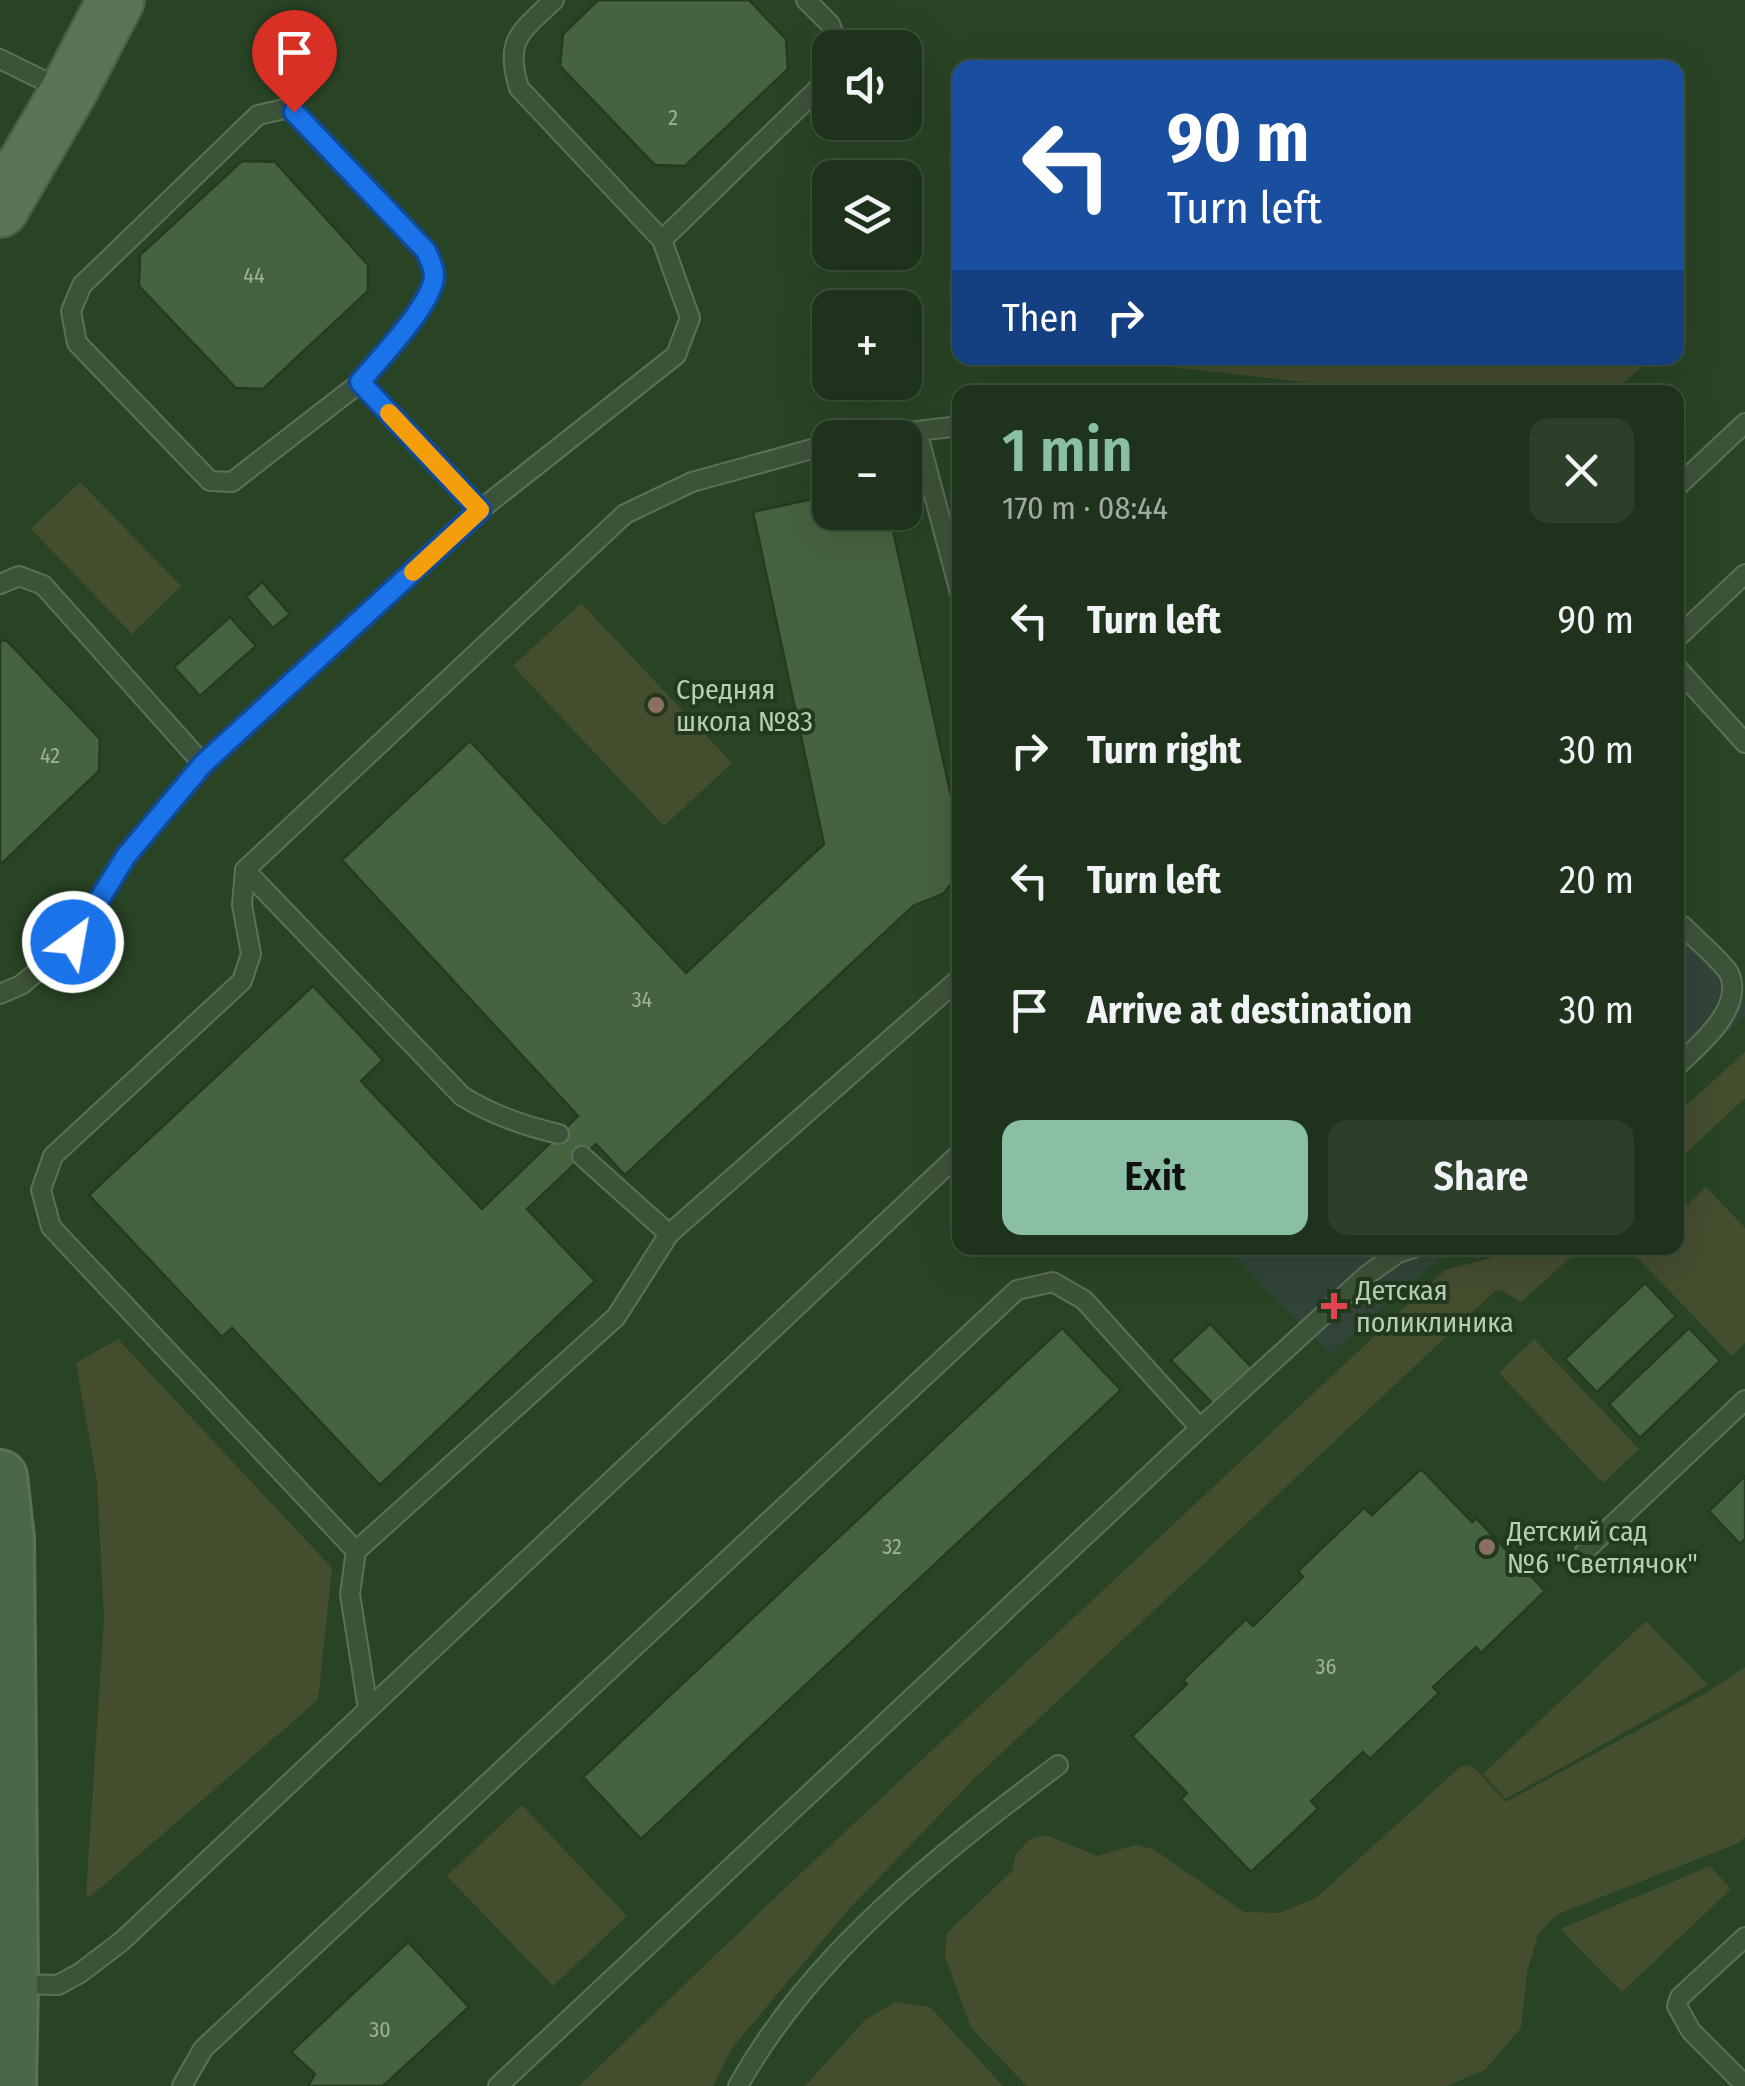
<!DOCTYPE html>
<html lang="en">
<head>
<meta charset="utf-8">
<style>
	body { margin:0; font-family:"Fira Sans Condensed",sans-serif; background:#2c3f29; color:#f1f3f6; height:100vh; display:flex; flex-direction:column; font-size:38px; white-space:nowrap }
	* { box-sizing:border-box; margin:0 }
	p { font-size:32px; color:#a1aaa3 }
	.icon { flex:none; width:55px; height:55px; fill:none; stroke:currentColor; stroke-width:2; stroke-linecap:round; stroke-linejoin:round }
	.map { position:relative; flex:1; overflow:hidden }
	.side { position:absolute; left:952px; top:385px; width:732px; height:870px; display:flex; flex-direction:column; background:#1f331c; border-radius:20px; box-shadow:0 10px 40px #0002,0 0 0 2px #3c4e3b }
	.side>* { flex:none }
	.top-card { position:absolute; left:952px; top:60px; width:732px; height:305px; border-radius:20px; box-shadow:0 10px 40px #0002,0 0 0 2px #3c4e3b; background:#1a4fa0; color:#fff; overflow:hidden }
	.controls { position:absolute; left:812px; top:30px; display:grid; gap:20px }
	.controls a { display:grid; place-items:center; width:110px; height:110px; border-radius:20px; background:#1f331c; box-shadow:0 10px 40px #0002,0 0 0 2px #3c4e3b; font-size:50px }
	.pin { position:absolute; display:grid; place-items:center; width:85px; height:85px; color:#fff; margin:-102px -42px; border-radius:50% 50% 50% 0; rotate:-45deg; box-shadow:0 0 10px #0007 }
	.pin .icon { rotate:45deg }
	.me { position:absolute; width:110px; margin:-55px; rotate:32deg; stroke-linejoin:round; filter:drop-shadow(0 0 8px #0008) }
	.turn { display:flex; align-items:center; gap:35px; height:210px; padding:0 50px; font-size:45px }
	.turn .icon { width:130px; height:130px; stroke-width:2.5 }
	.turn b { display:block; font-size:70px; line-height:85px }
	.then { display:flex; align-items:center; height:95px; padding:0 50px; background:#0003; gap:20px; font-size:38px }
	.round { display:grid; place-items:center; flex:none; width:105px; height:105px; border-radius:20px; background:#2c3f29 }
	.head { display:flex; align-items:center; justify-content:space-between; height:170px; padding:0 50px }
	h1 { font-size:60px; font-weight:600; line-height:75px; color:#8abfa5 }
	.cta { display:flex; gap:20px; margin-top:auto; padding:20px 50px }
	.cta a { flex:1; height:115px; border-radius:20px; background:#8abfa5; color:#111; font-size:40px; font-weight:600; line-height:115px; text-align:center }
	.cta a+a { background:#2c3f29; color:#f1f3f6 }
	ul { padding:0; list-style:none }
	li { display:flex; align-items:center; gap:30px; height:130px; padding:0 50px }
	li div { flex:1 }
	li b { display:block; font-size:38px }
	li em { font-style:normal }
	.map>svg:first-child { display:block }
</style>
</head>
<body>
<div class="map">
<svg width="1745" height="2086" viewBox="0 0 1745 2086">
	<rect width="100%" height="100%" fill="#294425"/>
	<g fill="#324439">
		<path d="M1678,931l67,73v11l-67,65z"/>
		<path d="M1227,1248h276l-4,3 -60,8 -109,95z"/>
	</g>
	<g fill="#454d2f">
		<path d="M1094,358h558l-39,34h-225z"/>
		<path d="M80,482l101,104 -49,48 -101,-105z"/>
		<path d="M581,603l151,160 -68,63 -151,-160z"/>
		<path d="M1745,1052v46l-67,62v-47z"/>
		<path d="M1706,1187l39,41v115l-13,13 -97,-101 8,-7h35v-34z"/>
		<path d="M1530,1248h51l-60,54 -20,-12h-5l-522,489 -126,131 -116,138 -19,38h-134l203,-195 663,-621z"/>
		<path d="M118,1339l214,229 -14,132 -228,197 -4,-3 18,-275 -7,-137 -21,-119z"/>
		<path d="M1534,1339l105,110 -36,34 -104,-110z"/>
		<path d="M1646,1621l62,64 -202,114 -23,-25z"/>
		<path d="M1745,1667v170l-7,6 -182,72 -18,19 -11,38 -6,56 -36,42 -39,16h-419l-56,-58 -26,-72 2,-23 65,-62 4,-17 14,-15 16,-4 51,21 39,-11 17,4 91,63 35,1 37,-15 144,-131 11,-2 35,37 200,-109z"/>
		<path d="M522,1805l105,111 -74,70 -106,-110z"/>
		<path d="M1710,1866l21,23 -109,103 -62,-63z"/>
		<path d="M895,2002l35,5 73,79h-198l60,-66z"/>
	</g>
	<g fill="#466340" stroke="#243b20" stroke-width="2.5">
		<path d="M598,0h151l37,39 2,30 -103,97 -30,-1 -95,-99 3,-32z"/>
		<path d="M242,161l33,1 93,103v26l-105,98 -27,-1 -97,-102 1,-31z"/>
		<path d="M830,495v17h59l64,293 7,11v57l-17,21 -30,12 -288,269 -29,-31 -69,65 68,72 -215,204 -148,-157 -10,9 -133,-142 224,-209 70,74 -22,21 121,128 96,-93 -236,-256 128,-119 216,232 138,-129 -71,-332z"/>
		<path d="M262,582l28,32 -17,14 -27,-31z"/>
		<path d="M230,617l26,29 -56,50 -26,-29z"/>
		<path d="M0,640l7,1 93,98 -1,32 -99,94z"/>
		<path d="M1645,1283l31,33 -79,76 -32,-33z"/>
		<path d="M1210,1324l43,45 -39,36 -43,-45z"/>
		<path d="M1062,1328l59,62 -480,449 -58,-62z"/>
		<path d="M1689,1328l31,33 -80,77 -31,-34z"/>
		<path d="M1421,1469l51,53 4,-4 69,73 -64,62 -5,-6 -43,40 6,6 -69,66 -7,-7 -52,49 7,8 -67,63 -70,-73 6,-6 -55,-57 55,-52 -4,-4 63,-61 7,7 50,-49 -5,-6 66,-63 8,7z"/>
		<path d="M1745,1476v63l-5,5 -31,-33z"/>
		<path d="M408,1942l61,65 -86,79h-75l7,-12 -24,-22z"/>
	</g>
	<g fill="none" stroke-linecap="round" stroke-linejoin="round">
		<g stroke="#5b7157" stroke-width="22">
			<g id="lane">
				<path d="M806,0l24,24 9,24"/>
				<path d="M0,59l63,31"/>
				<path d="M662,240l168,-163"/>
				<path d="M917,431l43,-5"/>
				<path d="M856,438l61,-7 43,162"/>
				<path d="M1678,486l67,-63"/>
				<path d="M480,510l196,-155 14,-37 -28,-78 -143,-152c-15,-49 2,-56 35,-88"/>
				<path d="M0,584l19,-8 24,9 160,179"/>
				<path d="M1678,637l67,-63"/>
				<path d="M1678,669l67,74"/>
				<path d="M245,870l217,226c30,19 62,30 97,38"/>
				<path d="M0,994l21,-9 52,-43 53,-86 77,-92 277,-254 -119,-128c18,-23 73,-79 73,-107 0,-8 -4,-17 -8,-24l-131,-139 -11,-3 -26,6 -176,170 -11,26 6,32 133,138 22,1 129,-100"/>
				<path d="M1678,1065c21,-20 67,-57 51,-92 -12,-17 -32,-32 -46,-47"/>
				<path d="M582,1156l87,78"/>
				<path d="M1200,1428l167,-153 31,-22 15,-5"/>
				<path d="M356,1551l-305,-324 -10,-37 12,-34 189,-175 9,-27 -9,-49 3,-35 380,-356 67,-32 138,-38"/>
				<path d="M1585,1551l160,-151"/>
				<path d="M368,1709l-18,-115 6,-43 260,-234 53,-83 291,-256"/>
				<path d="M1745,1937l-65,60 -3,9 14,25 54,54"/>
				<path d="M16,1984l42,1 22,-12 42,-32 838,-788"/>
				<path d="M182,2086l21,-37 814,-759 36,-8 31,18 116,128 -702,658"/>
				<path d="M738,2086c74,-133 201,-231 320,-321"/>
			</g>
		</g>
		<g stroke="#5b7157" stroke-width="58">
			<path id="secondary" d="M0,1477l7,62 4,445 -2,102"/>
		</g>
		<g stroke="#496046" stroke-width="60">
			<path id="primary" d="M0,209l68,-117 48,-92"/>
		</g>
		<use href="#lane" stroke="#3d5339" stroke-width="18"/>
		<use href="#secondary" stroke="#4a6747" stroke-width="52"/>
		<use href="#primary" stroke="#5b7357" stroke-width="55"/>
	</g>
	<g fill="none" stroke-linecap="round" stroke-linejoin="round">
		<g stroke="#114b97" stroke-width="25">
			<path id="route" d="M73,942l53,-86 77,-92 277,-254 -120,-128c19,-23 74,-79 74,-107 0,-8 -5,-17 -8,-24l-132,-139"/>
		</g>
		<use href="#route" stroke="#1a73e8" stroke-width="18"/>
		<path stroke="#f59e0b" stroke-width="18" d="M389,413l91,97 -67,62"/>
	</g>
	<g fill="#8d6e63" stroke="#22391e" stroke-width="4">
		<circle cx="656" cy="705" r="10"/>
		<circle cx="1487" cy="1547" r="10"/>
	</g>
	<path fill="#e0444e" stroke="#22391e" stroke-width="4" d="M1329 1291h10v10h10v10h-10v10h-10v-10h-10v-10h10z"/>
	<g text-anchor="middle" stroke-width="8" stroke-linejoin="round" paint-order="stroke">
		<g font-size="22" fill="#9cb298">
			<text x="673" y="125">2</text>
			<text x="254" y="283">44</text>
			<text x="50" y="763">42</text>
			<text x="642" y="1007">34</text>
			<text x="892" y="1554">32</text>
			<text x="1326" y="1674">36</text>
			<text x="380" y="2037">30</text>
		</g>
		<g font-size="28" fill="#b9cdb6" stroke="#22391e" text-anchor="start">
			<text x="676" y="699">Средняя<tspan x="676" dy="32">школа №83</tspan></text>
			<text x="1356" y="1300">Детская<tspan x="1356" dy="32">поликлиника</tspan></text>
			<text x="1507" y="1541">Детский сад<tspan x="1507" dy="32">№6 "Светлячок"</tspan></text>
		</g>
	</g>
</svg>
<div class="controls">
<a><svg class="icon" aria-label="sound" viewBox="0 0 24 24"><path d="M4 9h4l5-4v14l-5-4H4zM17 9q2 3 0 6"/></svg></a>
<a><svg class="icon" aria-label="layers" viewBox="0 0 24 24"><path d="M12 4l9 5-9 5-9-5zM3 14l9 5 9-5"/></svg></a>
<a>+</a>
<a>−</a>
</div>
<div class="pin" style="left:294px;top:112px;background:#d93025"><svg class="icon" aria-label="arrive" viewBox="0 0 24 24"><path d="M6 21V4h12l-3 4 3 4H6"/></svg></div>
<svg class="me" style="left:73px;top:942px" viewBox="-20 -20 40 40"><circle r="17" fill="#1a73e8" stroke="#fff" stroke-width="3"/><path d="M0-11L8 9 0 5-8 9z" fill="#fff"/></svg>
<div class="top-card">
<div class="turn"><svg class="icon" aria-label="left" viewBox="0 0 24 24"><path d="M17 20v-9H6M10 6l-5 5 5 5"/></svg><div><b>90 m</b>Turn left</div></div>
<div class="then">Then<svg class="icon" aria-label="right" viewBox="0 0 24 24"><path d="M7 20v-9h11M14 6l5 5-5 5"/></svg></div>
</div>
<section class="side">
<div class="head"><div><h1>1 min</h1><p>170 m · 08:44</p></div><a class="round"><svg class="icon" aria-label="close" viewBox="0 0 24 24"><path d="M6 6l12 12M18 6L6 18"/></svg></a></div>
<ul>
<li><svg class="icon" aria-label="left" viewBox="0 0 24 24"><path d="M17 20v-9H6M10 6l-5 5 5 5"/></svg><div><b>Turn left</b></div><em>90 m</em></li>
<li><svg class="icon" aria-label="right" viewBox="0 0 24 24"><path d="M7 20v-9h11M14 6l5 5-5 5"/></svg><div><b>Turn right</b></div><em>30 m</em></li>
<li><svg class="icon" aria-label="left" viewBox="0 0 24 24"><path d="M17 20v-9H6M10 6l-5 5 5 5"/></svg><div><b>Turn left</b></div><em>20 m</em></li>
<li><svg class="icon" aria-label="arrive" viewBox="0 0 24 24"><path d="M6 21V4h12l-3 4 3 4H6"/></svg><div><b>Arrive at destination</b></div><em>30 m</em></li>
</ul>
<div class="cta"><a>Exit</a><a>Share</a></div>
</section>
</div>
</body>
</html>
